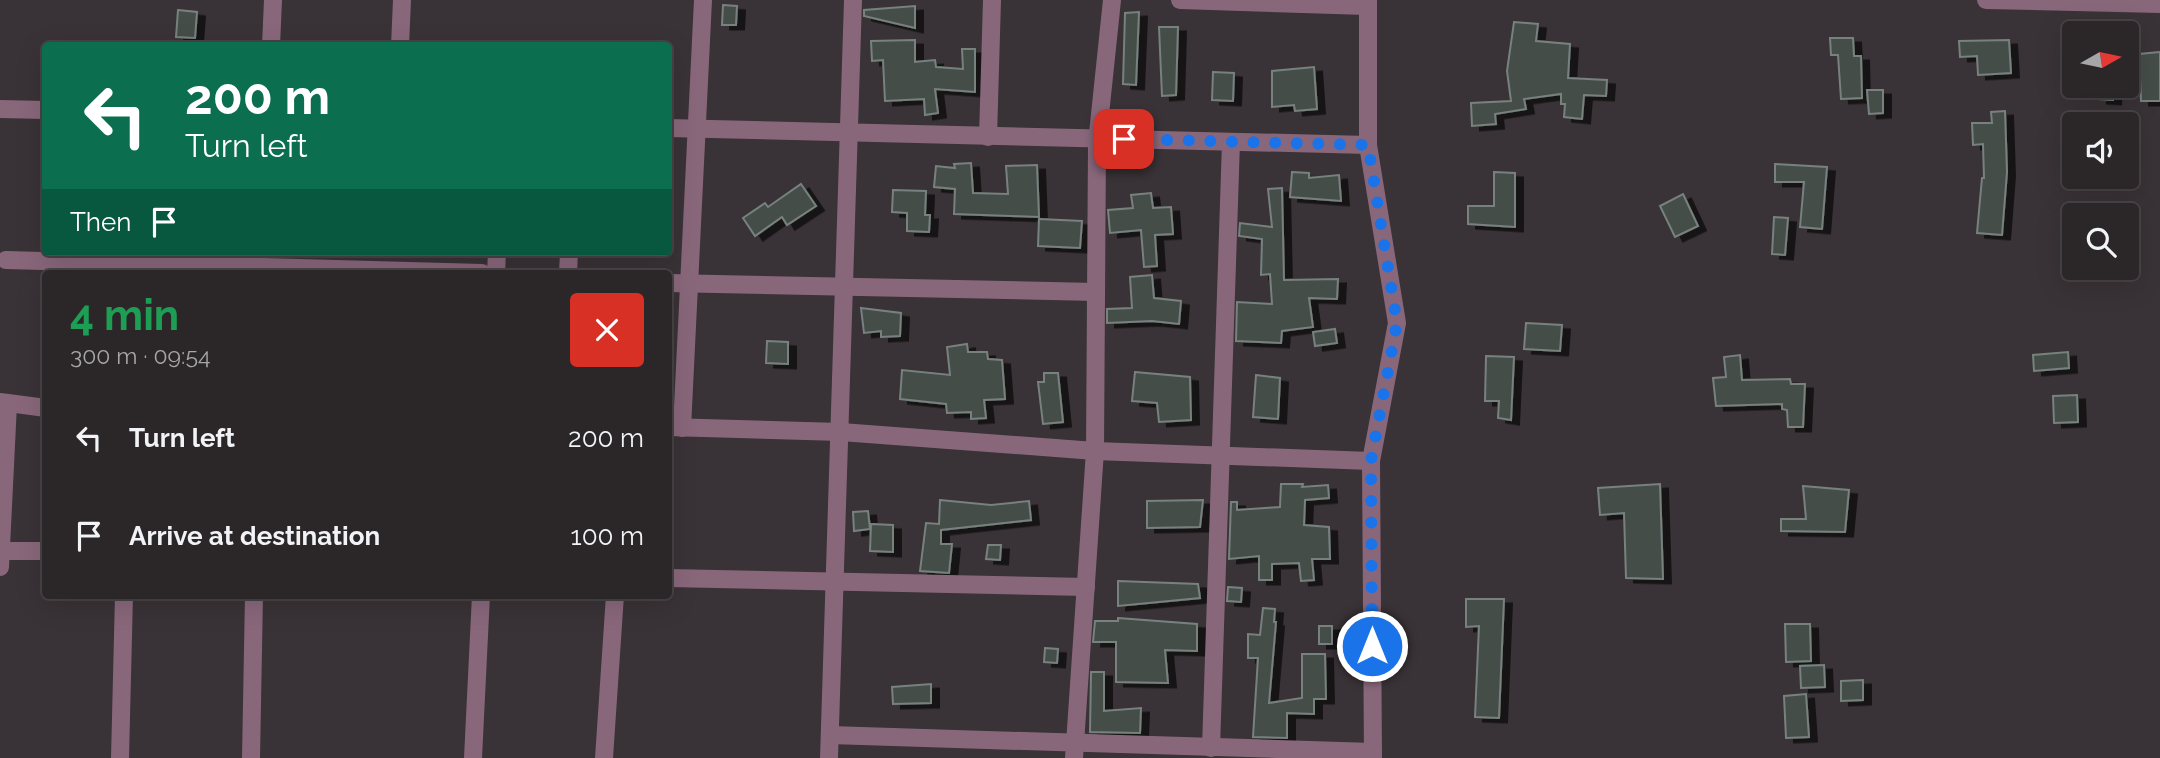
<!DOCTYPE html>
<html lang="en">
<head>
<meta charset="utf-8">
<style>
	body { margin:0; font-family:Raleway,sans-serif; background:#373234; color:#f1f3f6; height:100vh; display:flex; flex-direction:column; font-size:26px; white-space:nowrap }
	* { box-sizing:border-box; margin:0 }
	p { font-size:23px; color:#a6a5a8 }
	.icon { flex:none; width:38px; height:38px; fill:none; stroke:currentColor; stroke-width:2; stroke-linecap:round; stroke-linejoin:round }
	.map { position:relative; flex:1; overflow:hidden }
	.side { position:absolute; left:42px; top:270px; width:630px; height:329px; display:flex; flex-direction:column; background:#2b2628; border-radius:7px; box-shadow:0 7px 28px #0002,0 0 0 2px #474345 }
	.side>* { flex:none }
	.guide { position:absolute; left:42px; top:42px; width:630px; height:214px; border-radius:7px; box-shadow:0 7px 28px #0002,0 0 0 2px #474345; background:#0b6e4f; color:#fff; overflow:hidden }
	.needle { width:46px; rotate:81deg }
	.tools { position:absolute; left:2062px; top:21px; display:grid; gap:14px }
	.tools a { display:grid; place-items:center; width:77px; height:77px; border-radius:7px; background:#2b2628; box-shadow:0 7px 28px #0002,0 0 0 2px #474345; font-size:35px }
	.pin { position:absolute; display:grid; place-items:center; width:60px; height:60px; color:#fff; margin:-30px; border-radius:14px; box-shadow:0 4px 10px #0006 }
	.me { position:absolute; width:77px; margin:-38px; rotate:0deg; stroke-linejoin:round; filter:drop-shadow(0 0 5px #0008) }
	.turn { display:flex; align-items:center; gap:24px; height:147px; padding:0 28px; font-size:32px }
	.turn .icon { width:91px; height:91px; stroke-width:2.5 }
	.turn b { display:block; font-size:49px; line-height:60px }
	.then { display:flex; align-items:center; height:66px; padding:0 28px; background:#0003; gap:14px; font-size:26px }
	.round { display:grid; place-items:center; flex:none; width:74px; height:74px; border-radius:7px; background:#373234 }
	.summary { display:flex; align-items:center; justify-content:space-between; height:119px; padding:0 28px }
	h1 { font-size:42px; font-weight:700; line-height:52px; color:#1e9e55 }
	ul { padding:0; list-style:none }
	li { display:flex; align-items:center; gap:21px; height:98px; padding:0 28px }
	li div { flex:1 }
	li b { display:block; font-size:26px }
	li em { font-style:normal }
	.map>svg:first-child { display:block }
</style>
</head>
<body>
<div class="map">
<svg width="2160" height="758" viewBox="0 0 2160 758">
	<defs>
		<filter id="shadow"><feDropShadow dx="8" dy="4.5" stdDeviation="0" flood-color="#0009"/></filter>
	</defs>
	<rect width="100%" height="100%" fill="#393236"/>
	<g fill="#444d4a" stroke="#77817e" stroke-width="2" filter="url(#shadow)">
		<path d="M723,5l14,1 -1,19h-14z"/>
		<path d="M915,6v22l-51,-12v-6z"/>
		<path d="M178,10l19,2 -2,26 -19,-1z"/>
		<path d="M1139,12l-3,73 -13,-1 2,-71z"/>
		<path d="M1514,22l24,2 -2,17 34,3 -2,34 39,2 -1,16 -22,-1 -2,24 -18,-2 1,-13h-4v-10l-37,5 2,10 -31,5 1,10 -24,2 -1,-23 40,-2 -4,-30z"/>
		<path d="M1159,27h19l-2,68 -14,1z"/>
		<path d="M1830,38h23l1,18h7l1,42 -21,1 -3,-44h-7z"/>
		<path d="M915,40v22l20,-2 1,7 27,2 -1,-20h13v43l-40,-3 3,24 -13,2 -1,-16 -39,2 -2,-41 -11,1 -1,-20z"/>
		<path d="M2009,40l2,33 -33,2 -1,-19 -17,1 -1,-16z"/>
		<path d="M2160,52v49h-19l-2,-47z"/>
		<path d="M1314,67l3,42 -22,2 -1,-6 -22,2v-36z"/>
		<path d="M1213,72l21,1 -1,28 -21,-1z"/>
		<path d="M2100,86h14l-1,14 -14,-1z"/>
		<path d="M1867,90h16v23l-14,1z"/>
		<path d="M2005,111l2,61 -5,63 -25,-2 5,-55h2l-1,-34 -10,1 -1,-22h20l-1,-11z"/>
		<path d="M971,163l2,30 35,1 -2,-28 31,-1 2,52 -85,-3 1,-25 -21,-2 2,-21 19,2 -1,-4z"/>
		<path d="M1775,164l52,3 -5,62 -22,-2 4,-45h-29z"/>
		<path d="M1292,172l17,1v5l30,-3 2,26 -51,-4z"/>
		<path d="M1494,172l21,1v54l-47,-3v-18h26z"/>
		<path d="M801,184l15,22 -29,19 -5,-8 -27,19 -12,-18 22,-15 3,4z"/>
		<path d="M1282,188l2,92 54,-1 -1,20 -28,-1 4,29 -31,4 -1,12 -45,-2 1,-39 35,2 -2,-30 -9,1 1,-36 -23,-3 1,-13 32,4 -4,-38z"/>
		<path d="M893,190l33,1 -1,24h5l-1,17 -22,-1v-18l-15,-1z"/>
		<path d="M1151,193l2,15 18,-1 2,27 -18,1 2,31 -13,1 -3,-37 -31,3 -2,-23 25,-2 -2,-13z"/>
		<path d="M1683,194l15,32 -23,11 -15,-31z"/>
		<path d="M1774,217l14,1 -3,37 -13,-1z"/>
		<path d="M1039,219l43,2 -2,27 -42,-2z"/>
		<path d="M1152,275l2,23 27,3 -2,23 -27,-3 -45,2v-14l25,-1 -2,-31z"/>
		<path d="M861,308l40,5 -1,23 -19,1v-6l-17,2z"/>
		<path d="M1526,323l36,2 -2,26 -36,-2z"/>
		<path d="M1335,329l2,14 -22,3 -2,-14z"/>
		<path d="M767,341l21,1v22l-22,-1z"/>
		<path d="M967,344l1,8h19l1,7 14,1 3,39 -21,1 2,18 -15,1v-7l-24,1 -1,-9 -46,-5 2,-29 48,5 -3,-28z"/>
		<path d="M2068,352l1,16 -35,3 -1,-16z"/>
		<path d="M1740,355l2,25 48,-1 1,5h14l-2,43h-15l-1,-17 -5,-1v-5l-66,2 -3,-28 13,-1 -2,-20z"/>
		<path d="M1486,356l28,1 -3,63 -13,-2 1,-17h-14z"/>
		<path d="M1135,372l55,5 1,43 -32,2 -2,-19 -25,-2z"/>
		<path d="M1044,373h14l5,49 -20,2 -5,-42h6z"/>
		<path d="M1256,375l24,3 -2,41 -25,-2z"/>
		<path d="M2077,395l1,27 -24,1 -1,-27z"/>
		<path d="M1281,484h22l-1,3 26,-2 1,13 -24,2 -1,25 25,2 1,32h-18l2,21 -13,1 -2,-18 -27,1v16h-13v-24l-30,3 2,-57h6v8l43,-3z"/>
		<path d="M1660,484l3,95 -37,-1 -2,-65 -24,2 -2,-27z"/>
		<path d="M1803,486l46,4 -4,42 -64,-1v-12h25z"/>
		<path d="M940,500l51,5 38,-4 2,19 -90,10v14h11l-3,29 -29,-2 6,-48 13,1z"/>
		<path d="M1203,500l-3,27 -53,1v-27z"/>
		<path d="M868,511l2,18 -16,2 -1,-19z"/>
		<path d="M871,524l22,1v27l-23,-1z"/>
		<path d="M988,545h13l-1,15 -14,-1z"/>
		<path d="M1118,581l80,3 2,14 -82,8z"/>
		<path d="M1228,587l14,1 -1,14 -14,-1z"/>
		<path d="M1466,599h38l-5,119 -24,-1 4,-91 -13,1z"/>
		<path d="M1263,608l12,1 -1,13h2l-7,81 33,-5v-44h23l1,45h-12v15l-27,-1v25l-34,-1 5,-79h-10v-24l12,1z"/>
		<path d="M1118,618l79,6v27l-32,-1 3,33 -52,-1v-40h-23l2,-21h23z"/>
		<path d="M1785,624h25l1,37 -25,1z"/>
		<rect x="1319" y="626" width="13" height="18"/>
		<path d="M1045,648l13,1 -1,14 -13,-1z"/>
		<path d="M1824,665l1,22 -24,1 -1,-22z"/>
		<path d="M1091,672h13v39l37,-3 -1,25 -50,-1z"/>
		<path d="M1863,680v20l-22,1v-20z"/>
		<path d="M931,684v19l-38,1 -1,-17z"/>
		<path d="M1806,694l3,43 -23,1 -2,-42z"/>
	</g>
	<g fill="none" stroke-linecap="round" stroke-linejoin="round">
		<g stroke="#89677b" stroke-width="18">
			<path d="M1180,0l187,6"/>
			<path d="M1368,0v145l29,178 -26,138 2,297"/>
			<path d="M1986,0l174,4"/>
			<path d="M271,46l2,-46"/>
			<path d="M400,46l2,-46"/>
			<path d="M0,109l46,1"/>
			<path d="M668,128l700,17"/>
			<path d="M988,137l4,-137"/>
			<path d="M6,260l476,13"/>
			<path d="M496,273l1,-21"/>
			<path d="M568,273l1,-21"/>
			<path d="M668,283l428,9"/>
			<path d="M0,402l46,6"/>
			<path d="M668,427l173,5 254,19 276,10"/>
			<path d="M682,428l21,-428"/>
			<path d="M1,551h45"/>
			<path d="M0,567l8,-163"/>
			<path d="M668,578l418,9"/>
			<path d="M830,735l543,17"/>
			<path d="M1211,748l20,-606"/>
			<path d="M120,758l4,-163"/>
			<path d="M251,758l3,-163"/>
			<path d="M473,758l8,-163"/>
			<path d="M604,758l11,-163"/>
			<path d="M829,758l24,-758"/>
			<path d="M1074,758l21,-307 2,-308 15,-143"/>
		</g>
	</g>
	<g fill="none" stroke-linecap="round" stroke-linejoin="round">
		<path stroke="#1a73e8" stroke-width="12" stroke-dasharray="0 21.6" d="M1124,139l244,6 29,178 -26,138 1,185"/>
	</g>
</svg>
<div class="tools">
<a><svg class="needle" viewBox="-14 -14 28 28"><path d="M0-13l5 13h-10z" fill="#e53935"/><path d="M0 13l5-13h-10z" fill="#a6a5a8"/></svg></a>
<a><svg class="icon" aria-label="sound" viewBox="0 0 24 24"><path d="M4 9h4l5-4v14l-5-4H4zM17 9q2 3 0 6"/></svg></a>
<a><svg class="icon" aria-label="search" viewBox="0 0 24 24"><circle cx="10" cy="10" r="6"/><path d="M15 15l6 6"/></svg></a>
</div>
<div class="pin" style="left:1124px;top:139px;background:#d93025"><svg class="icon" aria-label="arrive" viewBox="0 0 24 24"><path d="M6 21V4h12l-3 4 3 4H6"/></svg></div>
<svg class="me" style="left:1372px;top:646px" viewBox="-20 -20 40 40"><circle r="17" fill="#1a73e8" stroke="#fff" stroke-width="3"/><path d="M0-11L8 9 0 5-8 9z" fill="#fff"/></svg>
<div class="guide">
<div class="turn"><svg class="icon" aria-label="left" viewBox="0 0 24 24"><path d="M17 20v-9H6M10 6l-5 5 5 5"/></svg><div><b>200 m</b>Turn left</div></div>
<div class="then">Then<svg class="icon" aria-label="arrive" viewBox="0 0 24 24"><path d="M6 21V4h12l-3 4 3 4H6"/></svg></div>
</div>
<section class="side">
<div class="summary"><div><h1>4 min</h1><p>300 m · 09:54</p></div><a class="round" style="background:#d93025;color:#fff"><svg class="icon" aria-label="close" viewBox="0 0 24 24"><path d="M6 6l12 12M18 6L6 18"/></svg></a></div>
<ul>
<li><svg class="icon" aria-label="left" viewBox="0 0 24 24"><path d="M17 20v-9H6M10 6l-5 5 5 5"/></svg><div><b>Turn left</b></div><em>200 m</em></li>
<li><svg class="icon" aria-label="arrive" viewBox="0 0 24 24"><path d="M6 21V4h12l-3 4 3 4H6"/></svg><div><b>Arrive at destination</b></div><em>100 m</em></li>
</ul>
</section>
</div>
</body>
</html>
